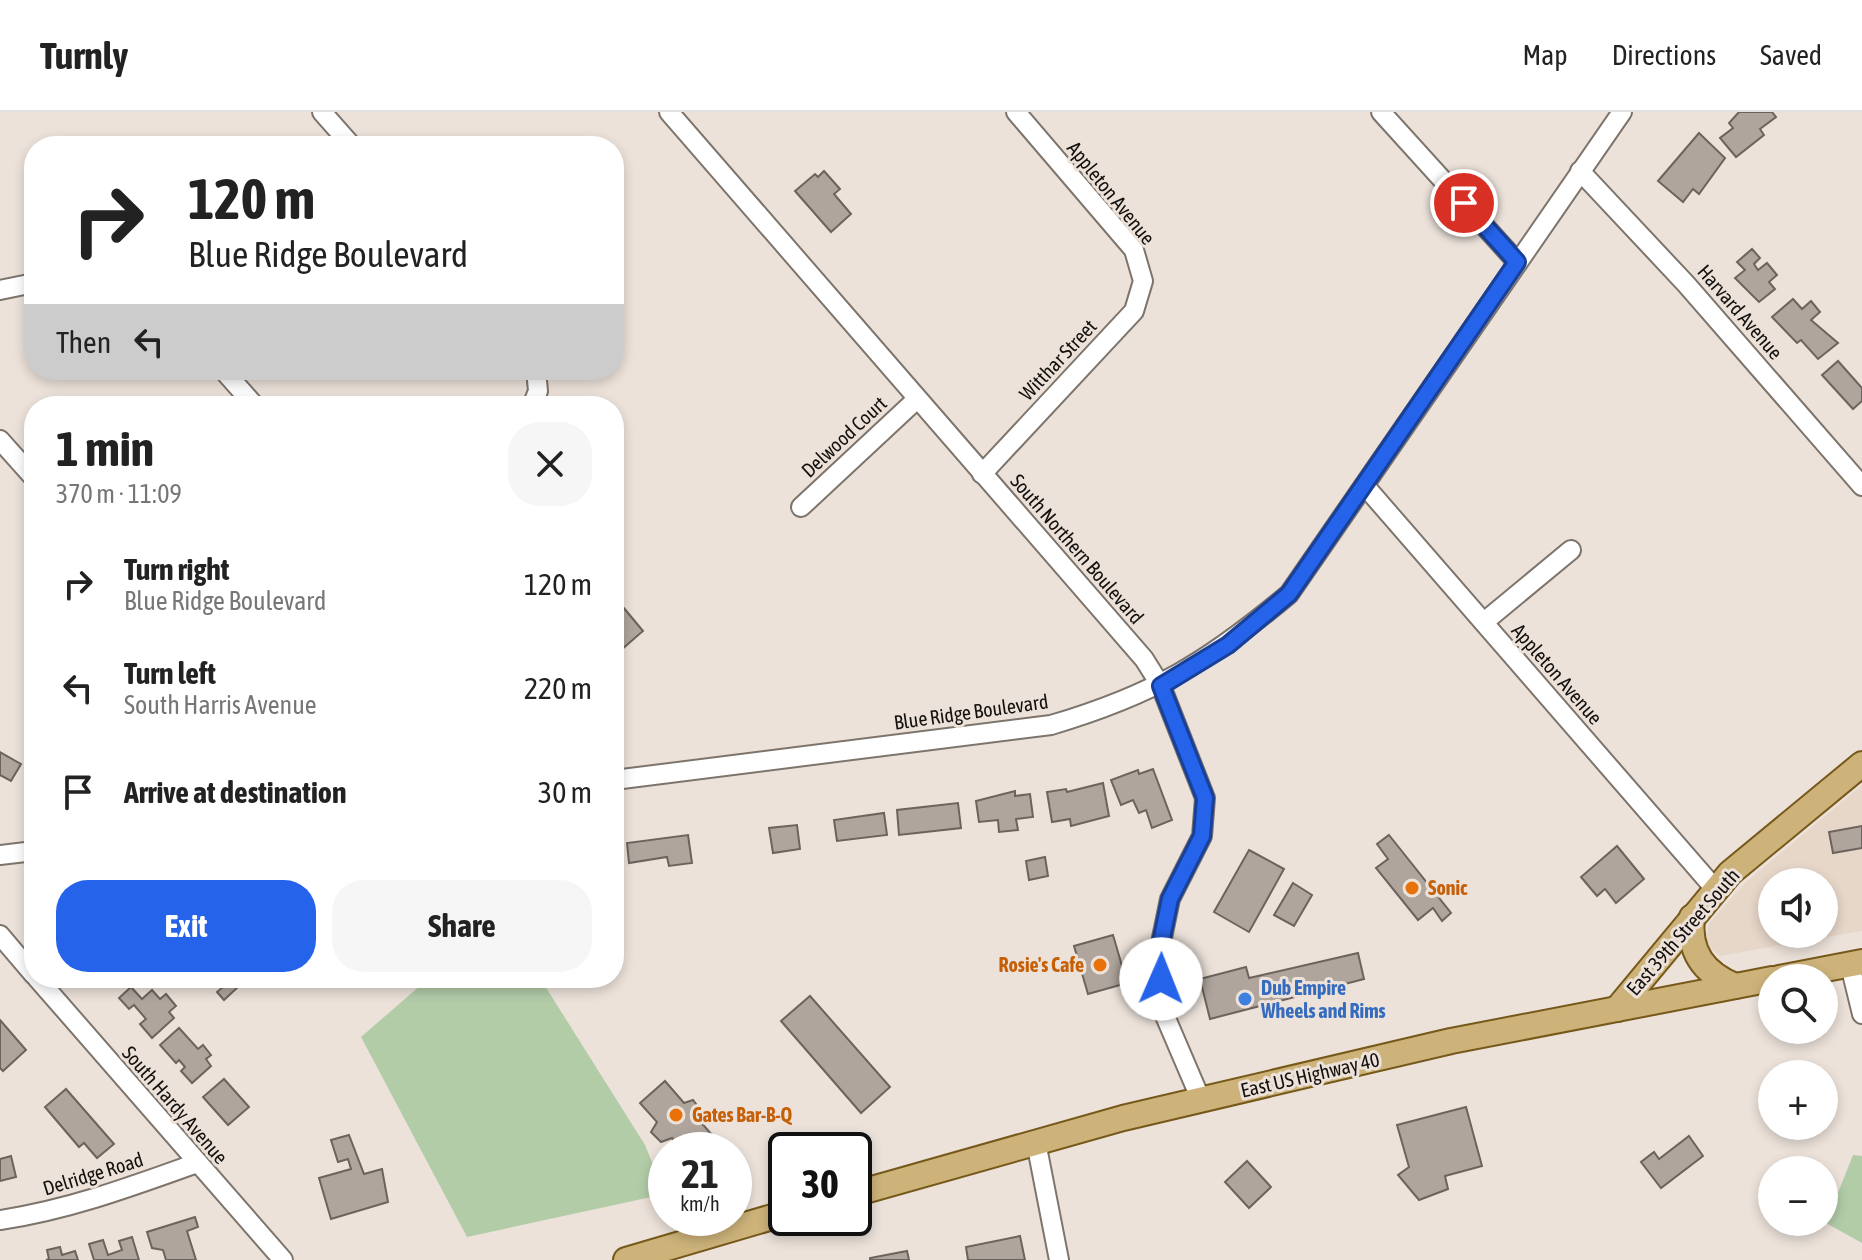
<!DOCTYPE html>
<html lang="en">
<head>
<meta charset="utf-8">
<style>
	body { margin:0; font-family:"Asap Condensed",sans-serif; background:#f6f6f6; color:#222; height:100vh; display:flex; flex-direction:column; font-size:30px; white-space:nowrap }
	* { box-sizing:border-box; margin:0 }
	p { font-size:26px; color:#767676 }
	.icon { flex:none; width:44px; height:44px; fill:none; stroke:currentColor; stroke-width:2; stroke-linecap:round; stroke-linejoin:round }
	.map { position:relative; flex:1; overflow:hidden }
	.drawer { position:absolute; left:24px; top:284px; width:600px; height:592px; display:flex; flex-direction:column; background:#fff; border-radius:32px; box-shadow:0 4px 12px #0003 }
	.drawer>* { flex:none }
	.hud { position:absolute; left:24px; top:24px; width:600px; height:244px; border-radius:32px; box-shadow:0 4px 12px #0003; background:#fff; color:#222; overflow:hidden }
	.buttons { position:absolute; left:1758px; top:756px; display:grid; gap:16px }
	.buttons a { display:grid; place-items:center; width:80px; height:80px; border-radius:50%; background:#fff; box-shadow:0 4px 12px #0003; font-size:40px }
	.speed { position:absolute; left:648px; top:1020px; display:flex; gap:16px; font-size:40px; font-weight:700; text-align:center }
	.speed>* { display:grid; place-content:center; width:104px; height:104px; border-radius:50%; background:#fff; box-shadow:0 4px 12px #0003; line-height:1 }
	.speed small { font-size:20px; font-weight:400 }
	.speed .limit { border:4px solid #111; border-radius:12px; background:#fff; color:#111 }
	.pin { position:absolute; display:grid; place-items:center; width:68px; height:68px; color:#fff; margin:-34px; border:4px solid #fff; border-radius:50%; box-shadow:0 2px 8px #0007 }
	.me { position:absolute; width:88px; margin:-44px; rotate:1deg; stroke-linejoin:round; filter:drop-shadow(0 0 6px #0008) }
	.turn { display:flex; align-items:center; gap:28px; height:168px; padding:0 32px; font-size:36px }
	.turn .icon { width:104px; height:104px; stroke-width:2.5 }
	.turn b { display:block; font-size:56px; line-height:68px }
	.then { display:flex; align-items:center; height:76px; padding:0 32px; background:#0003; gap:16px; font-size:30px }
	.round { display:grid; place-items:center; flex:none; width:84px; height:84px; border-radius:32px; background:#f6f6f6 }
	.summary { display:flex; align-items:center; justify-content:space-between; height:136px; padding:0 32px }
	h1 { font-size:48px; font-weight:700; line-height:60px }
	.cta { display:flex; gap:16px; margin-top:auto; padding:16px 32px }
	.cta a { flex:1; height:92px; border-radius:32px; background:#2563eb; color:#fff; font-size:32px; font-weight:700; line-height:92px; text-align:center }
	.cta a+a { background:#f6f6f6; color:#222 }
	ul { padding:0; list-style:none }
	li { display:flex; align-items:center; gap:24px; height:104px; padding:0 32px }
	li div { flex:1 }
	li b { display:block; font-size:30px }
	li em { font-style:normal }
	header { display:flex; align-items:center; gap:48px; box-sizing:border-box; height:112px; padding:0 40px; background:#fff; border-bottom:2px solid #e0e0e0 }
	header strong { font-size:38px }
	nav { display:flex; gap:44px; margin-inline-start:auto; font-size:28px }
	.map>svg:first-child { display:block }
</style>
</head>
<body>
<header>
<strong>Turnly</strong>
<nav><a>Map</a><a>Directions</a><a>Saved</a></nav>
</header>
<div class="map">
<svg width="1862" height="1148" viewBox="0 0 1862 1148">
	<rect width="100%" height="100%" fill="#ece2da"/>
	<path fill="#e7d7c9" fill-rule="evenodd" d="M1862,673v146l-143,25 -14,-12 4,-21 37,-41zM1772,770h52v52h-52z"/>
	<g fill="#b2cca8">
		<path d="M429,866h111l105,167 20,49 -198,43 -106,-200z"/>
		<path d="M1853,1043l9,1v87l-36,-20z"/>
	</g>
	<g fill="#afa59d" stroke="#6c645c" stroke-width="2">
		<path d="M1739,0h33l4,5 -16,12 4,6 -28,22 -16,-19 13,-10 -4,-5z"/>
		<path d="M1699,21l26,25 -26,36 -6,-5 -10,13 -25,-21z"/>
		<path d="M824,59l16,18 -6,5 17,20 -20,18 -36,-41 20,-17 3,3z"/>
		<path d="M1752,137l8,9 -6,6 4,6 9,-7 10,12 -8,7 6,7 -16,13 -24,-24 10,-8 -8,-8z"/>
		<path d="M1793,187l9,10 9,-8 9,11 -9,8 27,23 -20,16 -17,-19 -4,3 -25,-26z"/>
		<path d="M1838,249l24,27v13l-9,8 -31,-34z"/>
		<path d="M623,495l20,24 -22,19 -7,-8v-27z"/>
		<path d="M0,640l21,12 -10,17 -11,-6z"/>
		<path d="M1153,657l19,51 -20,8 -6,-18 -7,3 -6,-13 -12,5 -10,-25 27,-10 1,4z"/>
		<path d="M1103,671l6,33 -38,10 -1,-7 -18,3 -5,-30 19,-3 1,3z"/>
		<path d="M1015,679v5l15,-2 3,23 -17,2 2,11 -19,2 -1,-12 -19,2 -3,-21z"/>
		<path d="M958,691l3,25 -62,7 -2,-25z"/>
		<path d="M884,701l3,22 -50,6 -3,-21z"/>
		<path d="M797,713l3,24 -27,4 -4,-25z"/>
		<path d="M1862,714v22l-29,5 -4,-21z"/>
		<path d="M688,723l4,28 -23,3 -2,-9 -38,6 -2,-20z"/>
		<path d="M1389,723l62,78 -9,8 -9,-13 -15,12 -42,-52 12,-9 -11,-15z"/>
		<path d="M1617,734l27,33 -28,24 -11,-14 -8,7 -16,-19z"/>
		<path d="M1249,738l35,19 -35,63 -35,-20z"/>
		<path d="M1045,745l3,19 -19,4 -3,-19z"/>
		<path d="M1293,771l19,12 -18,31 -20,-11z"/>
		<path d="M1113,823l14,48 -39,11 -14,-48z"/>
		<path d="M1358,841l6,26 -154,40 -10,-40 46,-12 3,11z"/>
		<path d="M232,867l7,7 -15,14 -7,-8z"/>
		<path d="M131,875l11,12 10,-9 8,9 6,-5 10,12 -7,6 5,6 -22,20 -12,-14 6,-5 -12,-14 -5,4 -10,-11z"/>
		<path d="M810,884l80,91 -29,26 -80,-92z"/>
		<path d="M0,908l26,30 -23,21 -3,-3z"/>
		<path d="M179,916l19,21 5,-4 8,10 -5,4 5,7 -19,17 -11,-12 4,-4 -6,-7 -3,3 -16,-18z"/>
		<path d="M224,967l25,28 -21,18 -25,-28z"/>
		<path d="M665,969l19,22 9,-3 9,12 -4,7 14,16 -18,15h-12l-10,-12 -11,4 -10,-10 6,-10 -17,-19z"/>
		<path d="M66,977l48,55 -17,14 -13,-15 -5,4 -34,-40z"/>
		<path d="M1466,995l16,59 -37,10 3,13 -29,11 -21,-25 11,-8 -12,-42z"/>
		<path d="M349,1023l15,39 18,-5 6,33 -57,17 -12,-41 32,-9 -3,-10 -10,3 -7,-22z"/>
		<path d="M1689,1024l14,20 -42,32 -20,-26 13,-10 5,7z"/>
		<path d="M11,1044l5,21 -16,4v-22z"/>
		<path d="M1247,1049l24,26 -22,21 -24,-26z"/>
		<path d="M195,1105l3,10 -11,4 9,29h-30l-3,-10 -11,-2 -5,-16z"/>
		<path d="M1020,1124l5,24h-57l-2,-13z"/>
		<path d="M132,1125l7,23h-45l-5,-16 14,-4 5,15 14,-5 -3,-9z"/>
		<path d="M60,1135l2,8 13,-4 3,9h-32l3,-1 -2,-9z"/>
		<path d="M907,1139l2,9h-39v-2z"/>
	</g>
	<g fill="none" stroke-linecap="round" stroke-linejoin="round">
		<g stroke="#7d746c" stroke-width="22">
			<g id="minor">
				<path d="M322,0l30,34"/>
				<path d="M669,0l475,547 17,27 44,112 -3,38 -32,63 -12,58 7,59 36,84"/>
				<path d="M1381,0l136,150"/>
				<path d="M1580,59l106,113 176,202"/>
				<path d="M0,178l34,-7"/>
				<path d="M223,258l32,36"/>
				<path d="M532,294l6,-15 -2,-21"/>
				<path d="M0,328l34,38"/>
				<path d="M982,362l152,-163 9,-30 -9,-31 -118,-138"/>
				<path d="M1365,374l351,404"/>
				<path d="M801,395l116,-108"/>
				<path d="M1484,510l87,-72"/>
				<path d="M614,668l437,-55c102,-30 157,-63 238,-131l333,-482"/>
				<path d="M0,743l34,-4"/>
				<path d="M0,823l34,40"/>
				<path d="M1850,853l12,49"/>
				<path d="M37,866l246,282"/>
				<path d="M1036,1030l23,118"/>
				<path d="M0,1108c68,-10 133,-34 197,-57"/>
			</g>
		</g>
		<g stroke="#76591a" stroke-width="28">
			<g id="major">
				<path d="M1692,805c-4,35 12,56 43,69"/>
				<path d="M1779,866l83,-16"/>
				<path d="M1617,897l113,-136 132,-109"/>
				<path d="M854,1082l269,-76 328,-77 321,-62"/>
				<path d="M626,1148l160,-47"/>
			</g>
		</g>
		<use href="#minor" stroke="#fff" stroke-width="18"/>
		<use href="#major" stroke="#cdb37a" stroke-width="24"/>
	</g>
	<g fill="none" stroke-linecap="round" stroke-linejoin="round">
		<g stroke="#184099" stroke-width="20">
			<path id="route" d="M1161,867l-3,-22 12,-58 32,-63 3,-38 -44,-112 67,-41 61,-51 228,-332 -53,-59"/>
		</g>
		<use href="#route" stroke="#2563eb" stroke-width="14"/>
	</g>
	<g fill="#e8710a" stroke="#ece2da" stroke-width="3">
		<circle cx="1412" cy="776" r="8"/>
		<circle cx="1100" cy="853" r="8"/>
		<circle cx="676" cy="1003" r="8"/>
	</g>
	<circle fill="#3f7fe0" stroke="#ece2da" stroke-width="3" cx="1245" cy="887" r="8"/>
	<g text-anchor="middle" stroke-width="6" stroke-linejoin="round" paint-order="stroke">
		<g font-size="20" fill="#13100d" stroke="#ece2da">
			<text transform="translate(1111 81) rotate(51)" y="7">Appleton Avenue</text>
			<text transform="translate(1740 200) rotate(49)" y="7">Harvard Avenue</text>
			<text transform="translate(1058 248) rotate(-47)" y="7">Witthar Street</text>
			<text transform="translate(844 325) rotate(-43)" y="7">Delwood Court</text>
			<text transform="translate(1077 437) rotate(49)" y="7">South Northern Boulevard</text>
			<text transform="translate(1557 562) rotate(49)" y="7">Appleton Avenue</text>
			<text transform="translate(971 600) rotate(-8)" y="7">Blue Ridge Boulevard</text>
			<text transform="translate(1683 820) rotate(-49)" y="7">East 39th Street South</text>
			<text transform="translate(1310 963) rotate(-13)" y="7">East US Highway 40</text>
			<text transform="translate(175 993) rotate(49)" y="7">South Hardy Avenue</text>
			<text transform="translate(93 1062) rotate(-17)" y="7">Delridge Road</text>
		</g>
		<g font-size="20" font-weight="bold" fill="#c56008" stroke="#ece2da" text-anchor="start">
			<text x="1428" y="783">Sonic</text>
			<text x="1084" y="860" text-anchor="end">Rosie's Cafe</text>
			<text x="692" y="1010">Gates Bar-B-Q</text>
		</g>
		<g font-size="20" font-weight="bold" fill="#366cbe" stroke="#ece2da" text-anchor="start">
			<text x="1261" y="883">Dub Empire<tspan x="1261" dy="23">Wheels and Rims</tspan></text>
		</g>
	</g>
</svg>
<div class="buttons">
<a><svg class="icon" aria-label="sound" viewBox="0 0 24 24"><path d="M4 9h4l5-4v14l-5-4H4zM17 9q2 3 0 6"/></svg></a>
<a><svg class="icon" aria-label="search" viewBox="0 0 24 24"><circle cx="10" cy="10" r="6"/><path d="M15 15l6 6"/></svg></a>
<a>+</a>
<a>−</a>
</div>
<div class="speed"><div>21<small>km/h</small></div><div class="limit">30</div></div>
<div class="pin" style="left:1464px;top:91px;background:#d93025"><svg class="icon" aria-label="arrive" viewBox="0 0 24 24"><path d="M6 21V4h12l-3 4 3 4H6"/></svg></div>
<svg class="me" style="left:1161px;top:867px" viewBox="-20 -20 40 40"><circle r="19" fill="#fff"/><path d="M0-13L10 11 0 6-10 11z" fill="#2563eb"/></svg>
<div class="hud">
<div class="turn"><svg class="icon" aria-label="right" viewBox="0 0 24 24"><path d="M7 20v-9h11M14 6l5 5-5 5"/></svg><div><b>120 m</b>Blue Ridge Boulevard</div></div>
<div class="then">Then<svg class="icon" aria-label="left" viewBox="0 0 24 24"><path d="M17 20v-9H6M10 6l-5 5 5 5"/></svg></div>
</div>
<section class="drawer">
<div class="summary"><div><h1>1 min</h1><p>370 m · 11:09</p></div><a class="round"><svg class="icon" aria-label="close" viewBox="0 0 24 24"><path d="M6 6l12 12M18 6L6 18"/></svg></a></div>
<ul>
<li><svg class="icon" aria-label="right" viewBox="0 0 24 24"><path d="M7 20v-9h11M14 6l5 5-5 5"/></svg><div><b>Turn right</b><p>Blue Ridge Boulevard</p></div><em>120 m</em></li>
<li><svg class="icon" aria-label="left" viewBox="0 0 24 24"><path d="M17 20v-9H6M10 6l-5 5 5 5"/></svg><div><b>Turn left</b><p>South Harris Avenue</p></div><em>220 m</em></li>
<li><svg class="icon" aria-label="arrive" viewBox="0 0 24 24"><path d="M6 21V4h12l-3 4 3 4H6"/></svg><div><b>Arrive at destination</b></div><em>30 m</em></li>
</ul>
<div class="cta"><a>Exit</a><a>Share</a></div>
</section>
</div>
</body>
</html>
